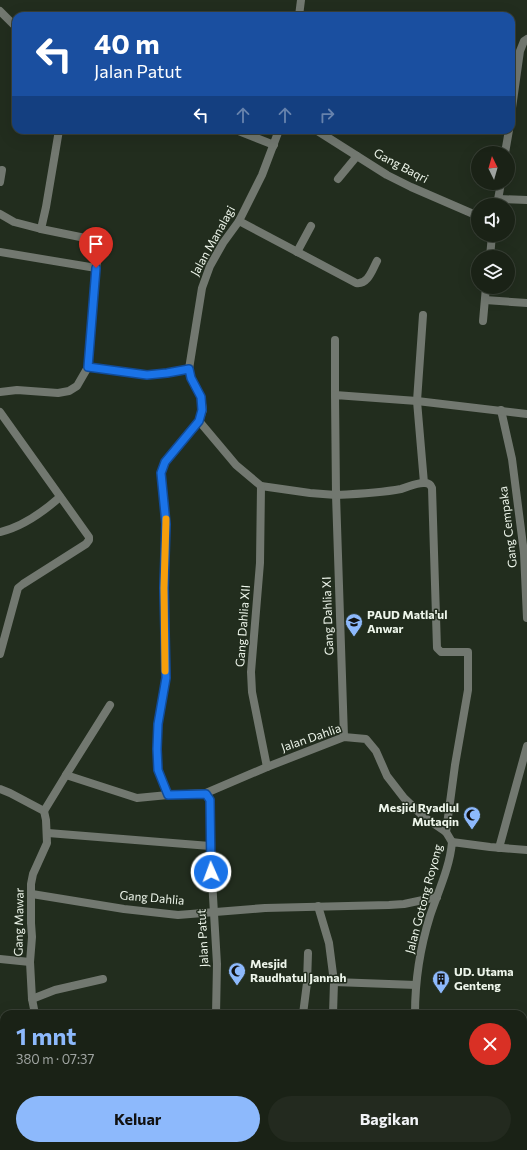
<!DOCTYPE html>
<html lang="id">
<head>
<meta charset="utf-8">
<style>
	body { margin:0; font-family:Commissioner,sans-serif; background:#232a1f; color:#f1f3f6; height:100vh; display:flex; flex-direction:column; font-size:15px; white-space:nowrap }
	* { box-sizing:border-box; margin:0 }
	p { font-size:13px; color:#9fa4a1 }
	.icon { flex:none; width:22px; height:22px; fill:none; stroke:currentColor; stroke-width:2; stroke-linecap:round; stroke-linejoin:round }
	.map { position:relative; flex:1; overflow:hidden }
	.side { position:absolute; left:0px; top:1010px; width:527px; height:140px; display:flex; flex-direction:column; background:#1a2216; border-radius:12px 12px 0 0; box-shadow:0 4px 16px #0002,0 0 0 1px #383f35 }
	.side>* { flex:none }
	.banner { position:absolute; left:12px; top:12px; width:503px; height:122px; border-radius:12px; box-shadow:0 4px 16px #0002,0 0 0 1px #383f35; background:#1a4fa0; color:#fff; overflow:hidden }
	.needle { width:26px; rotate:355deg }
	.tools { position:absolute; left:471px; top:146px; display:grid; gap:8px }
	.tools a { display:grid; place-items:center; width:44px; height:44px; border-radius:50%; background:#1a2216; box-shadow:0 4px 16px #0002,0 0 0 1px #383f35; font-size:20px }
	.pin { position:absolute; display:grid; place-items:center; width:34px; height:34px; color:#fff; margin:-41px -17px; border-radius:50% 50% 50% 0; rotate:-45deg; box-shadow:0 0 4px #0007 }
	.pin .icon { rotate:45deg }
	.me { position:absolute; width:44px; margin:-22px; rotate:358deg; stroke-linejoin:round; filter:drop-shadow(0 0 3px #0008) }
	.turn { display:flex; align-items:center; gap:14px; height:84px; padding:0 16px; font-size:18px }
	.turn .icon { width:52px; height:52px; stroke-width:2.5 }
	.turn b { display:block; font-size:28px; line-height:34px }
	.lanes { display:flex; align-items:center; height:38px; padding:0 16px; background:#0003; justify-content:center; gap:20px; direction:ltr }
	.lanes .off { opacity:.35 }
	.round { display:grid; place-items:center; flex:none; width:42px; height:42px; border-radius:21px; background:#232a1f }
	.overview { display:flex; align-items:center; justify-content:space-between; height:68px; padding:0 16px }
	h1 { font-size:24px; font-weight:700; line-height:30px; color:#8db9fc }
	.action { display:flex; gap:8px; margin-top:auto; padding:8px 16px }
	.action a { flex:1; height:46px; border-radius:24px; background:#8db9fc; color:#111; font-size:16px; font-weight:700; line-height:46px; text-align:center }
	.action a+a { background:#232a1f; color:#f1f3f6 }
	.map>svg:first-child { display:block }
</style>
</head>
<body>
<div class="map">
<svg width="527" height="1150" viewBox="0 0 527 1150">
	<rect width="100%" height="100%" fill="#222d1e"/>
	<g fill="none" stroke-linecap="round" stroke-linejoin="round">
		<g stroke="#727870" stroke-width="8">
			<path d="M0,11l16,16"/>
			<path d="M299,16l2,-16"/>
			<path d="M511,115l9,-64 4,-10 3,-2"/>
			<path d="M59,130l-13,77 -5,22 54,11c8,5 2,20 1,28"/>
			<path d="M236,130l38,15"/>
			<path d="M316,130l71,45 24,12 67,29"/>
			<path d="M505,153l4,-23"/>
			<path d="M338,179l19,-23"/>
			<path d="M0,182l2,-12"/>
			<path d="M499,199l28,1"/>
			<path d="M497,205l4,-22"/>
			<path d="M0,214l14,8 27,7"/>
			<path d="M239,221l117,62c12,2 16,-13 21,-22"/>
			<path d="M0,252l96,16 -8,99"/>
			<path d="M297,252l14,-26"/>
			<path d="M490,257l2,-22"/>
			<path d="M485,300l42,3"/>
			<path d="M423,315l-6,86 7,82"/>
			<path d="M483,321l3,-34"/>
			<path d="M0,392l17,-2 41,3 11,-2 8,-5 11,-19 59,8 20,-2 22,-4"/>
			<path d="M335,395v-55"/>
			<path d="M501,410l11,49 12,94 3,65"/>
			<path d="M0,412l89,125v3l-3,4 -63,40 -5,4 -18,66"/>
			<path d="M199,421l37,44 25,21 49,7 26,2 8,242"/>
			<path d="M261,486l-1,77 -9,109 1,20 15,75"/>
			<path d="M0,532c22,-5 43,-20 60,-35"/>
			<path d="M110,705l-44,70 71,23 31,-3"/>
			<path d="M0,789l10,4 34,18 2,9 1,23 -14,31 -2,10v39l1,14 -2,25 2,37 3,15"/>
			<path d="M206,793l61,-26 77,-30 22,2 10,12 11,25 17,22 20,19 22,15 6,10"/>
			<path d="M44,811l22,-36"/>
			<path d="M446,832l9,-67 13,-75v-38h-27l-4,-4 -5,-160c-1,-3 -3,-5 -7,-5 -8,-1 -16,4 -24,6 -21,4 -43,5 -65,6l-1,-100 82,6 110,13"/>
			<path d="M48,833l162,13"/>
			<path d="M499,848l28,-102"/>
			<path d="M32,894l92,15 54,6 87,-7 124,-3 15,-1 33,-7"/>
			<path d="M318,906l11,37 5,39 -1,32"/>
			<path d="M0,959l30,3"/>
			<path d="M334,982l82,3"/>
			<path d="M32,999l23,-9 48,-11"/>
			<path d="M216,1014l1,-50 -7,-118 1,-35 -1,-10 -4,-8 -38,2 -10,-25 -1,-21 1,-25 8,-46 -2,-90 2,-64 -5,-51 4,-11 34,-41 4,-11 -2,-13 -10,-19 -2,-9 13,-81 8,-22 13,-23 16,-22 23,-46 17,-45"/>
			<path d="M303,1014l4,-31 1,-30"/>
			<path d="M415,1014c0,-33 5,-66 15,-98 8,-24 20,-49 22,-74l38,5 37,3"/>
			<path d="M523,1115l4,2"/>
			<path d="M0,1120h4"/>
			<path d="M158,1150v-4"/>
			<path d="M245,1150l2,-4"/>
			<path d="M356,1150v-4"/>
		</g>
	</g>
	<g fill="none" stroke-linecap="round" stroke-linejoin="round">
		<g stroke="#114b97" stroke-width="10">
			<path id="route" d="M96,268l-8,99 59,8 20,-2 22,-4 2,9 10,19 1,13 -3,11 -34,41 -4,11 5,51 -2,64 2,90 -8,46 -1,25 1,21 10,25 38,-1 4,6 1,72"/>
		</g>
		<use href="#route" stroke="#1a73e8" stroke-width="7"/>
		<path stroke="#f59e0b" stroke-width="7" d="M165,671l-1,-83 2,-69"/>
	</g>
	<defs>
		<g id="school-pin" transform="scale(0.9)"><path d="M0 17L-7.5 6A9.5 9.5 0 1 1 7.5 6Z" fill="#8db9fc" stroke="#222d1e"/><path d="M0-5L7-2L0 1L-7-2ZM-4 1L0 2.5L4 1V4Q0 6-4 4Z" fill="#111"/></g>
		<g id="mosque-pin" transform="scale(0.9)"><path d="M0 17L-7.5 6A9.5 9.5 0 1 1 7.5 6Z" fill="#8db9fc" stroke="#222d1e"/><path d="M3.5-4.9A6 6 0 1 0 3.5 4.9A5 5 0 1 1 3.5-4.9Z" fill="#111"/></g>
		<g id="building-pin" transform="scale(0.9)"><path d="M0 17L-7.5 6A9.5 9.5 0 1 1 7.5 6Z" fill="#8db9fc" stroke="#222d1e"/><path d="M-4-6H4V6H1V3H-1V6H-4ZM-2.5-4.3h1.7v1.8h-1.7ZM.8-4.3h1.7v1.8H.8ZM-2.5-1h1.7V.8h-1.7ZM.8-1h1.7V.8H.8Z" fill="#111"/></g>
	</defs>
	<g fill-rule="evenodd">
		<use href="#school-pin" x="354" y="622"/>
		<use href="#mosque-pin" x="472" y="815"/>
		<use href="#mosque-pin" x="237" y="971"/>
		<use href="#building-pin" x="441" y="979"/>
	</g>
	<g text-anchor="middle" stroke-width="3" stroke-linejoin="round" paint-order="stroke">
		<g font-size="12" fill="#edf5ea" stroke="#222d1e">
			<text transform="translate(401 166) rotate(28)" y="4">Gang Baqri</text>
			<text transform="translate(213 241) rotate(-61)" y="4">Jalan Manalagi</text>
			<text transform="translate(508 527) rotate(-97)" y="4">Gang Cempaka</text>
			<text transform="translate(328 616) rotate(-92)" y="4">Gang Dahlia XI</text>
			<text transform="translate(243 626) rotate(-86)" y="4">Gang Dahlia XII</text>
			<text transform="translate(311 738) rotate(-19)" y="4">Jalan Dahlia</text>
			<text transform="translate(152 898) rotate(5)" y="4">Gang Dahlia</text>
			<text transform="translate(424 899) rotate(-75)" y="4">Jalan Gotong Royong</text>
			<text transform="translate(19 922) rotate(-89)" y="4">Gang Mawar</text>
			<text transform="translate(203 938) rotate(-93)" y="4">Jalan Patut</text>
		</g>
		<g font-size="12" font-weight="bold" fill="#edf5ea" stroke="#222d1e" text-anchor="start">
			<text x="367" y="619">PAUD Matla'ul<tspan x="367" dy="14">Anwar</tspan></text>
			<text x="459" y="812" text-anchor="end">Mesjid Ryadlul<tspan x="459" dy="14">Mutaqin</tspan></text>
			<text x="250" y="968">Mesjid<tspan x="250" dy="14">Raudhatul Jannah</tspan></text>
			<text x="454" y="976">UD. Utama<tspan x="454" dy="14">Genteng</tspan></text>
		</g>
	</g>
</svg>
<div class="tools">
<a><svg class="needle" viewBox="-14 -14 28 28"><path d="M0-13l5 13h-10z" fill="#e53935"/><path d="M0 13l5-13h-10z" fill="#9fa4a1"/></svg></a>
<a><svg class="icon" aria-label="sound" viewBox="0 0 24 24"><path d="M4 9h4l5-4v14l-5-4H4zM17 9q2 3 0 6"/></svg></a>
<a><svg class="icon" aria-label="layers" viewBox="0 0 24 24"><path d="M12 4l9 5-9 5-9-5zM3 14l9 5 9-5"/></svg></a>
</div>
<div class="pin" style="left:96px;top:268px;background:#d93025"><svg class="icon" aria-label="arrive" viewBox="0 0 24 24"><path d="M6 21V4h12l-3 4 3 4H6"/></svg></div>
<svg class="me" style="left:211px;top:872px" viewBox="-20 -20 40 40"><circle r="17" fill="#1a73e8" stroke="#fff" stroke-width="3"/><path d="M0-11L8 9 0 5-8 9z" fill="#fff"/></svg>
<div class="banner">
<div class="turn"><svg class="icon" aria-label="left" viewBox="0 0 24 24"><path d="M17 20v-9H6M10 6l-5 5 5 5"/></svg><div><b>40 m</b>Jalan Patut</div></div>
<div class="lanes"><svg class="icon" aria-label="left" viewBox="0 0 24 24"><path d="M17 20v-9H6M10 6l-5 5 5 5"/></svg><svg class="icon off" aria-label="ahead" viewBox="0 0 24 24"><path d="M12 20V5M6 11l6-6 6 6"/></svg><svg class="icon off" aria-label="ahead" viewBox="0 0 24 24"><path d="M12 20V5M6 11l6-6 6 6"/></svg><svg class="icon off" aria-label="right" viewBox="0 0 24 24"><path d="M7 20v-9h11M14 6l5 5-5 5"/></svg></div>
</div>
<section class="side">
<div class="overview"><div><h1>1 mnt</h1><p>380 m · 07:37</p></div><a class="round" style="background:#d93025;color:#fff"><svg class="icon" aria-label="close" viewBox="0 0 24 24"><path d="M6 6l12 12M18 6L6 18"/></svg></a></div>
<div class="action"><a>Keluar</a><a>Bagikan</a></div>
</section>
</div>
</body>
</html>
